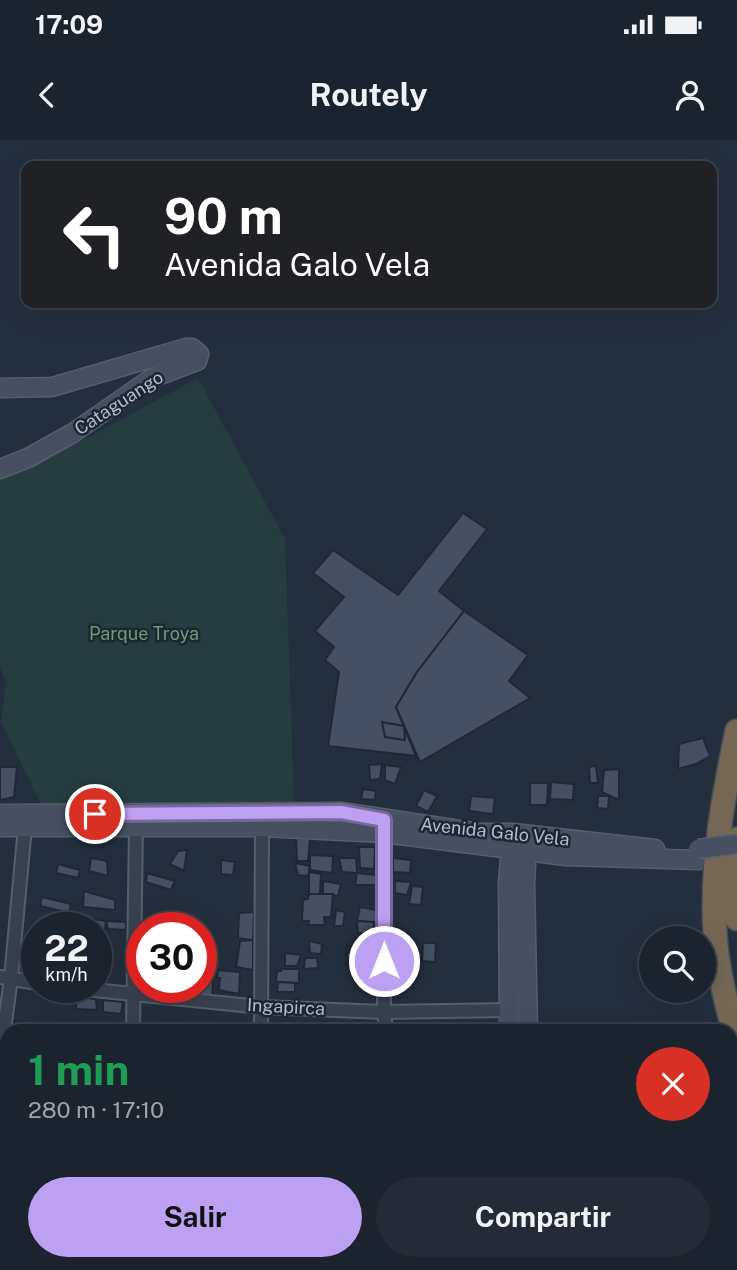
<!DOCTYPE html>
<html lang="es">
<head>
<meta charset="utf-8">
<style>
	body { margin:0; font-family:"Public Sans",sans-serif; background:#242b36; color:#f1f3f6; height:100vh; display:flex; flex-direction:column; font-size:26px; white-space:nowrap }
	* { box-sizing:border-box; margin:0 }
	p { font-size:23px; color:#a0a4aa }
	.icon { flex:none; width:38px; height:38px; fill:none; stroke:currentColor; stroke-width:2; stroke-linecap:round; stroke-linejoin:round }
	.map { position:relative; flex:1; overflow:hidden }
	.details { position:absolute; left:0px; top:884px; width:738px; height:247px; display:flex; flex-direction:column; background:#1b232e; border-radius:21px 21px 0 0; box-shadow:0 7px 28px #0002,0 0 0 2px #39404a }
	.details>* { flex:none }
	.banner { position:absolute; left:21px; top:21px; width:696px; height:147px; border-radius:14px; box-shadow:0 7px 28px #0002,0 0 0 2px #39404a; background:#202124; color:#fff; overflow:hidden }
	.buttons { position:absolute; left:639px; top:786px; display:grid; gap:14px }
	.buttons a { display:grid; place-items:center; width:77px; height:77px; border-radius:50%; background:#1b232e; box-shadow:0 7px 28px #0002,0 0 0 2px #39404a; font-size:35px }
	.speed { position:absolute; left:21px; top:772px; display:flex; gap:14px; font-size:35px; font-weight:700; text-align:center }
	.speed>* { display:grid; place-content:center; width:91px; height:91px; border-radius:50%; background:#1b232e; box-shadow:0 7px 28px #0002,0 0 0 2px #39404a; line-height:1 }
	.speed small { font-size:18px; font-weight:400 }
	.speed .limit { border:10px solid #d22; background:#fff; color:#111 }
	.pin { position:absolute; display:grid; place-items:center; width:60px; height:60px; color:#fff; margin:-30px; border:4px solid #fff; border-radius:50%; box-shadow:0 2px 7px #0007 }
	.me { position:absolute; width:77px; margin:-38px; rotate:0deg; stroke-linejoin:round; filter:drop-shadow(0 0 5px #0008) }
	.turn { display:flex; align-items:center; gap:24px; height:147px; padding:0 28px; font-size:32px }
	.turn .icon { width:91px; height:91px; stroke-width:2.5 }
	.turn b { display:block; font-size:49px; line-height:60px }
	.round { display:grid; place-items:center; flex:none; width:74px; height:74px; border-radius:37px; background:#242b36 }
	.overview { display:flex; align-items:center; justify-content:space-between; height:119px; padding:0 28px }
	h1 { font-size:42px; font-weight:700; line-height:52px; color:#1e9e55 }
	.primary-button { display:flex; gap:14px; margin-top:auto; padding:14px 28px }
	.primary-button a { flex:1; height:80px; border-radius:42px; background:#bca0f2; color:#111; font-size:28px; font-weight:700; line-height:80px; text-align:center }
	.primary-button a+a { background:#242b36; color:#f1f3f6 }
	.status { display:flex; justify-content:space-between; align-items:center; height:49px; padding:0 35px; background:#1b232e; direction:ltr }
	.status svg { height:19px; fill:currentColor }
	header { display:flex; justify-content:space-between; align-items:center; height:91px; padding:0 28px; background:#1b232e; font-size:32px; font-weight:700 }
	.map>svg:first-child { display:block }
</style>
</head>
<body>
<div class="status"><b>17:09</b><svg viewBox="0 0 49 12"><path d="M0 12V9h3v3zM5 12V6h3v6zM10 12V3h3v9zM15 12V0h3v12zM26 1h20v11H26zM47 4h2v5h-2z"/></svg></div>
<header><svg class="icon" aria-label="back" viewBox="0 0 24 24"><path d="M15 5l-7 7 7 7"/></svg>Routely<svg class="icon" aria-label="person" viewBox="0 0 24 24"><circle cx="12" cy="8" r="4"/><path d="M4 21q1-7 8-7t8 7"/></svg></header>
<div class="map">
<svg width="737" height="1130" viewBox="0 0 737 1130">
	<rect width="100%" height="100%" fill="#242f3e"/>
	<g fill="#263c3f">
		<path d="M198,238l87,161 9,264 -253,1 -40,-82 5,-39 -6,-16v-195l29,-3z"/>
		<path d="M732,1066l5,9v55h-195v-6h190z"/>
	</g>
	<g fill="#455162" stroke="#1f2835" stroke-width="2">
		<path d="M463,373l24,16 -48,62 25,20 -47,61 -21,35 20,49 -88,-10 11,-74 -14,-12 9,-13 -19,-16 29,-34 -31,-24 20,-23 65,45z"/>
		<path d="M464,471l64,44 -19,26 21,17 -110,64 -24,-55 21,-35z"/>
		<path d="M382,582l22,4 1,14 -20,-3z"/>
		<path d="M703,598l7,18 -14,8 -18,5 1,-25z"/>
		<path d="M382,624l-2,15 -10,1 -1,-15z"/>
		<path d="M385,625l16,2 -6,17 -10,-4z"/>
		<path d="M596,626l2,17h-8l-1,-16z"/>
		<path d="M0,627h17l-3,30 -14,3z"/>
		<path d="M619,629v31l-17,-8 2,-22z"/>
		<path d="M551,642l23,2 -1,16 -23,-1z"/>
		<path d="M530,643h18l-1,22h-17z"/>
		<path d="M363,649l13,2 -1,9 -14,-1z"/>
		<path d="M424,650l13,6 -9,16 -12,-6z"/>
		<path d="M471,656l24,2 -2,16 -24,-3z"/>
		<path d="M598,656h11l-1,13 -11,-1z"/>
		<path d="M296,698l14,1 -2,22h-11z"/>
		<path d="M359,707h16l-1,22 -14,-1z"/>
		<path d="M187,710l-3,21 -14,-7 8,-13z"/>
		<path d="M310,715l23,1 -1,17 -22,-3z"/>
		<path d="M91,718l16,3 1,15 -19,-5z"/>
		<path d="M339,718h17l1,15 -15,-1z"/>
		<path d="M393,718l18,2 -1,13 -17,-1z"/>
		<path d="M221,720l14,2 -2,13 -12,-1z"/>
		<path d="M295,723l15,3 -2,10 -10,-1z"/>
		<path d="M58,724l22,6 -2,8 -22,-5z"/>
		<path d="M309,732l12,2 -1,20h-11z"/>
		<path d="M147,733l28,8 -4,9 -25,-8z"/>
		<path d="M357,733l19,2v10h-21z"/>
		<path d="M323,741l18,3 -3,12 -15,-2z"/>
		<path d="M395,741l16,1 -4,13 -12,-2z"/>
		<path d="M412,746l11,1 -2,18 -12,-1z"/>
		<path d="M84,751l31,9v10l-32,-3z"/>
		<path d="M309,754h24l-2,23h-7l1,8h-17l1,-4h-7l1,-21 5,-1z"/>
		<path d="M42,757l29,7 -2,9 -29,-7z"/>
		<path d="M360,767l16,3v13l-19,-2z"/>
		<path d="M336,770l9,2 -2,14h-9z"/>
		<path d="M254,772l-1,28 -15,-2 1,-25z"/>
		<path d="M88,778l18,3 -2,14 -8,-1v-6h-9z"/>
		<path d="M106,781l20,1v8l-18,-1z"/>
		<path d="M357,781l17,1v12l-16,-1z"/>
		<path d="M253,800v30l-17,-3 4,-26z"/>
		<path d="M309,801l13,3 -1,10 -11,-1z"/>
		<path d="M423,803h13l-1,19 -13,-1z"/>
		<path d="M285,813l16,2 -4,11h-12z"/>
		<path d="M347,813h12l1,14 -12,-2z"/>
		<path d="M22,814l15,3v12l-16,-2z"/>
		<path d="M305,818h12l1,10 -14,1z"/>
		<path d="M201,829h13l-2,29h-11l-1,-4 -8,-1 1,-6h8z"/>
		<path d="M281,829h18v14l-23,-1 1,-11h4z"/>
		<path d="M218,830l22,2 -1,22 -20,-4 1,-12h-3z"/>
		<path d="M278,842l17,1v9h-18z"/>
		<path d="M76,857l20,2 1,11 -21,-1z"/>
		<path d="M103,860l20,2 -2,12 -18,-2z"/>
		<path d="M15,881l19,4 -1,6h-19z"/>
	</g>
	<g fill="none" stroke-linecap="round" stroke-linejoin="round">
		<g stroke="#565f6c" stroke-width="16">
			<g id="street">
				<path d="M384,688v184l2,19"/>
				<path d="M0,837l37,6"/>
				<path d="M64,847l197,20 123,5 124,-2"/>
				<path d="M133,891l3,-204"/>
				<path d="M261,891l1,-204"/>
				<path d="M0,920l11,-82 14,-151"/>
				<path d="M0,998l7,2"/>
				<path d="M360,1124l23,6"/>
				<path d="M0,1126l7,-13"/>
				<path d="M81,1130l3,-6"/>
				<path d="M250,1130l2,-6"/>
			</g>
		</g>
		<g stroke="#565f6c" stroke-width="21">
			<g id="secondary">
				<path d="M0,248l52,-1 134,-39h6l7,6 -2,7 -45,17 -79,55 -45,25 -28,11"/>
				<path d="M0,674l341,-2 138,21h34l142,16"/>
				<path d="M0,687h262l122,6 182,23 133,4"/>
				<path d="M527,702l-2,42 3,147"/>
				<path d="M509,891l-1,-149 4,-44"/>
				<path d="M514,1124v6"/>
				<path d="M527,1130v-6"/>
			</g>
		</g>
		<g stroke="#434c59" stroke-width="26">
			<g id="highway">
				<path d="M737,591c-14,66 -26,133 -22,201 2,37 12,75 22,110"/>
				<path d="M737,699l-4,42 4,38"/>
			</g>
		</g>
		<use href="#street" stroke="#38414e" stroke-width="12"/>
		<use href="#secondary" stroke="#465061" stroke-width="18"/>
		<use href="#highway" stroke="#746855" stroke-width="23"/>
		<g stroke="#565f6c" stroke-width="21" stroke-linecap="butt">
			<path id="secondary-bridge" d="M698,709l39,-5"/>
		</g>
		<use href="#secondary-bridge" stroke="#465061" stroke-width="18"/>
	</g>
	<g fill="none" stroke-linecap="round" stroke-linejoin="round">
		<g stroke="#7a689d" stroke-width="18">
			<path id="route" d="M95,674l246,-2 43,8v141"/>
		</g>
		<use href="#route" stroke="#bca0f2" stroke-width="12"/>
	</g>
	<g text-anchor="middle" stroke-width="5" stroke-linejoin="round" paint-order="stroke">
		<g font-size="18" fill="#b4bcc9" stroke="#1d2633">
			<text transform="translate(119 263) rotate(-33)" y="6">Cataguango</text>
			<text transform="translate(495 692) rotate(6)" y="6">Avenida Galo Vela</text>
			<text transform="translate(286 867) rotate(3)" y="6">Ingapirca</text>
		</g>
		<g font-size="18" fill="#6b9a76" stroke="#1d2633">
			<text x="144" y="500">Parque Troya</text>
		</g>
	</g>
</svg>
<div class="buttons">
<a><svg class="icon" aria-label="search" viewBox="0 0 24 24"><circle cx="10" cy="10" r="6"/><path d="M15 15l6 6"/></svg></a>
</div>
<div class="speed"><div>22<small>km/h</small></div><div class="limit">30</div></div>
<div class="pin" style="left:95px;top:674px;background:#d93025"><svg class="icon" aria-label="arrive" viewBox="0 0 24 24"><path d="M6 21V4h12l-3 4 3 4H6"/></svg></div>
<svg class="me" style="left:384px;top:821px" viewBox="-20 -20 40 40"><circle r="17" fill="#bca0f2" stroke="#fff" stroke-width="3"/><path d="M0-11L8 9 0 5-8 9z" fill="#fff"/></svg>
<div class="banner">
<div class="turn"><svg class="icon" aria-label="left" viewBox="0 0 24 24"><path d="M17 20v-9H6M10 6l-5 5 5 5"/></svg><div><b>90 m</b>Avenida Galo Vela</div></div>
</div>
<section class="details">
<div class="overview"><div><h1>1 min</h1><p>280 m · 17:10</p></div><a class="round" style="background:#d93025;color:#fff"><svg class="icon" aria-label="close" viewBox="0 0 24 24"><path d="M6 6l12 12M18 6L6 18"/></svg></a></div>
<div class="primary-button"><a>Salir</a><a>Compartir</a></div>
</section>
</div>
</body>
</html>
